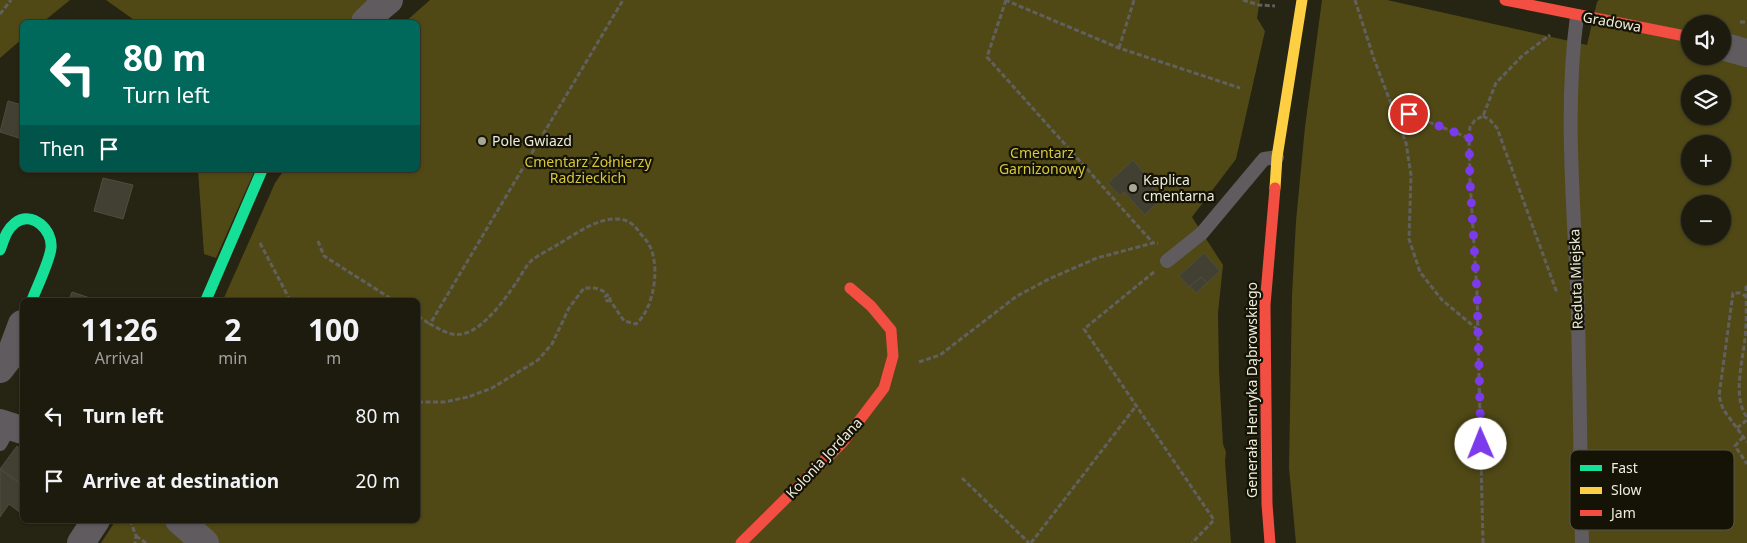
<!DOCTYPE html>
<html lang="en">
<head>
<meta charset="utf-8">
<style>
	body { margin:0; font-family:"Noto Sans",sans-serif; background:#252417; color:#f1f3f6; height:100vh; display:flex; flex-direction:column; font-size:19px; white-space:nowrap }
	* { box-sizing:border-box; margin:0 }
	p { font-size:16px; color:#a0a19e }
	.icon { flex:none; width:28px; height:28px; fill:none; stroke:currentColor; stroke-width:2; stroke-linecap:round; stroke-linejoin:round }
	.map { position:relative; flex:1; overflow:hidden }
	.drawer { position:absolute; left:20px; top:298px; width:400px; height:225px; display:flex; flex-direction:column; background:#1c1b0e; border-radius:8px; box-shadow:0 1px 4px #0004,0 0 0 1px #3a392e }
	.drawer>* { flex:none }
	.top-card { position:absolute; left:20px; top:20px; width:400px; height:152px; border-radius:8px; box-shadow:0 1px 4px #0004,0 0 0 1px #3a392e; background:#00695c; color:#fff; overflow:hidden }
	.tools { position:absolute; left:1681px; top:15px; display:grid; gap:10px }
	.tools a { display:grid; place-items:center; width:50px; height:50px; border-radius:50%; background:#1c1b0e; box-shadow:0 1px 4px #0004,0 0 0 1px #3a392e; font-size:25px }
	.pin { position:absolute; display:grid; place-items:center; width:42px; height:42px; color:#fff; margin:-21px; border:2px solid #fff; border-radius:50%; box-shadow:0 1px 5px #0007 }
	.me { position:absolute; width:55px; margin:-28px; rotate:359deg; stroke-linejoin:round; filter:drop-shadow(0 0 4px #0008) }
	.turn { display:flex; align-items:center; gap:18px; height:105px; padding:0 20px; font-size:22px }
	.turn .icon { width:65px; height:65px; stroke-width:2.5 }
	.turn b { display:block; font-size:35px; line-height:42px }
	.then { display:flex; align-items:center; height:48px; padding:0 20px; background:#0003; gap:10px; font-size:19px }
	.eta { display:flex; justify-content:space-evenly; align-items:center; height:85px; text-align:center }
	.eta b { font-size:30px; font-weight:700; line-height:35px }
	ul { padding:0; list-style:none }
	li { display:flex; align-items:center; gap:15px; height:65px; padding:0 20px }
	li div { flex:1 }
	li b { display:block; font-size:19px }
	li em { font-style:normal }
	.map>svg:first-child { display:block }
</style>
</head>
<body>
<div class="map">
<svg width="1747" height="543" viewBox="0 0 1747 543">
	<rect width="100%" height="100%" fill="#262412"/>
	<g fill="#504916" fill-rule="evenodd">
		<path d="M0,0h70l-27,22h-21v17l-22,19z"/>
		<path d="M106,0h261l-19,22h-211z"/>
		<path d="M430,0h830l-3,18 8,13 -29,128 -44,58 31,48 -5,48 1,58 4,73 3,8 -1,9 6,82h-1014l-25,-23h226v-220h-195l52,-117 9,-13h134v-148h-13z"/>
		<path d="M1322,0h65l200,45 10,-43 2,-2h148v543h-451l-7,-75 3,-173 4,-74 9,-94zM1690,24h32v32h-32zM1690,84h32v32h-32zM1690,144h32v32h-32zM1690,204h32v32h-32z"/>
		<path d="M198,170h57l-39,88 -12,-4z"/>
		<path d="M116,520h57l26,23h-98z"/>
	</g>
	<g fill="#424032" stroke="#4e4d3e">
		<path d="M8,101l14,4v34l-22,-7z"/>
		<path d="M1133,160l11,13 -3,3 21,22 -17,17 -21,-23 -4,4 -12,-13z"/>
		<path d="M103,178l30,7 -10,34 -29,-8z"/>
		<path d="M1204,253l16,18 -13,12 -6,-6 -12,10 -10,-11z"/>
		<path d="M1201,277l6,6 -11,10 -6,-7z"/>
		<path d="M72,292l24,8h-27z"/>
		<path d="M17,446l5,4v29l-2,4 -20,-14z"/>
		<path d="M0,469l22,16v29l-13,-10 -9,13z"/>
	</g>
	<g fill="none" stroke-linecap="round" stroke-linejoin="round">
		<g stroke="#62605f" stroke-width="3" stroke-dasharray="5 2.5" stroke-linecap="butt">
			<path d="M1005,0l114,48 121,40"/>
			<path d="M1006,0l-19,57 166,186"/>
			<path d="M1243,0l16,5 16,1"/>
			<path d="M1355,0l19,59 32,84 5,32 -2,64 11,33 22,28 35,29"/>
			<path d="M0,14l11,-14"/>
			<path d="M1740,22h7"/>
			<path d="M1119,48l15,-48"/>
			<path d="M1394,108l75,30"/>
			<path d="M1483,116l7,4 7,8 60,165"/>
			<path d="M318,241l6,15 69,44"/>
			<path d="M260,243l30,57"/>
			<path d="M1154,272l-70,57 130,191 -22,23"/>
			<path d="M1747,287h-1c0,17 1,34 -1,51 -2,22 -13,60 2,79"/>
			<path d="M1747,297l-7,-4h-7l-14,103 4,13 24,33"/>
			<path d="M610,300l-3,1 -2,-4 2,-2 3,1v4l14,21 12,3c19,-16 26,-64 10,-84 -6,-6 -11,-16 -19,-19 -23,-9 -51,13 -70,24 -8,5 -19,10 -26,16 -6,6 -10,15 -15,22 -11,16 -31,44 -50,50 -14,5 -24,-3 -36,-9l193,-324"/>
			<path d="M418,316l12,8"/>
			<path d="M919,362l21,-7 77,-59 32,-17 48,-21 56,-15h5"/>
			<path d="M418,402h26l24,-5 24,-9 46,-28 14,-16 17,-36 15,-20c9,0 17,-1 23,7"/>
			<path d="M1737,428l10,-8"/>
			<path d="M1743,437l-8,9 12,18"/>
			<path d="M962,478l67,65"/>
			<path d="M130,520l6,16 -1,7"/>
			<path d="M136,536l10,7"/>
			<path d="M1031,543l105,-137"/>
			<path d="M1483,543l-6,-251 -7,-111 -1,-43 1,-11 5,-7 8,-4 13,-33 26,-27 28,-21"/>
		</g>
		<g stroke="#5f5b5f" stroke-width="14">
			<path d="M1577,16c-12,89 -4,179 0,269 3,86 3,172 5,258"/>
			<path d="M1167,261l35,-28 62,-74 13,-2"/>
			<path d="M0,444l10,-18"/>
		</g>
		<g stroke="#5f5b5f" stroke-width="28">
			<path d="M365,22l12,-12 12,-10"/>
			<path d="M1722,46l25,7"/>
			<path d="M0,369l10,-13 12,-32"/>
			<path d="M0,423l22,7"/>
			<path d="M179,520l26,23"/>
			<path d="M81,543l15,-23"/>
		</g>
		<g stroke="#16e098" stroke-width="11">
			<path d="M0,250c4,-10 6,-20 15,-27 17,-13 38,7 36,25 -1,12 -14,39 -19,52"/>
			<path d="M206,300l56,-130"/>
		</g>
		<path stroke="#ffcf43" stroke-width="11" d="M1275,188l2,-31 25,-157"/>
		<g stroke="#f24e42" stroke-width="11">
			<path d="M1505,0l185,37"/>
			<path d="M741,543l102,-101 41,-54 9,-32 -2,-26 -20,-24 -21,-18"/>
			<path d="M1270,543l-3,-39 -2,-199 10,-117"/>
		</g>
	</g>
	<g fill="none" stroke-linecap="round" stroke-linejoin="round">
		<path stroke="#7c3aed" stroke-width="9" stroke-dasharray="0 16.2" d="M1409,114l60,24 1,43 7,111 4,152"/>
	</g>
	<g fill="#a8a795" stroke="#141306" stroke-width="2">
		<circle cx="482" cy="141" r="5"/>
		<circle cx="1133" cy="188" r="5"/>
	</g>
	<g text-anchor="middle" stroke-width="4.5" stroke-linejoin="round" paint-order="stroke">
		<g font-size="14" fill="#eeeddb" stroke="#141306">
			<text transform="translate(1612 22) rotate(10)" y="5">Gradowa</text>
			<text transform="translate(1576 279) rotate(-92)" y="5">Reduta Miejska</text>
			<text transform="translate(1252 390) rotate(-90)" y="5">Generała Henryka Dąbrowskiego</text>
			<text transform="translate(824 458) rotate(-47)" y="5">Kolonia Jordana</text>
		</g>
		<g font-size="14" fill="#eeeddb" stroke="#141306" text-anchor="start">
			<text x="492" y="146">Pole Gwiazd</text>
			<text x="1143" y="185">Kaplica<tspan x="1143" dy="16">cmentarna</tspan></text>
		</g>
		<g font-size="14" fill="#d7c73c" stroke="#141306">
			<text x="1042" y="158">Cmentarz<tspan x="1042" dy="16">Garnizonowy</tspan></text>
			<text x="588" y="167">Cmentarz Żołnierzy<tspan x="588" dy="16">Radzieckich</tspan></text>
		</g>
	</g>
	<rect x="1570" y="450" width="164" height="80" rx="8" fill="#141306" stroke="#555446" stroke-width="1"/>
	<rect x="1580" y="465" width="22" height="6" fill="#16e098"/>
	<rect x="1580" y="487" width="22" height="7" fill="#ffcf43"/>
	<rect x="1580" y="510" width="22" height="6" fill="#f24e42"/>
	<g font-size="14" fill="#eeeddb">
		<text x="1611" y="473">Fast</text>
		<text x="1611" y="495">Slow</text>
		<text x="1611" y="518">Jam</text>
	</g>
</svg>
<div class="tools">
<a><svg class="icon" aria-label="sound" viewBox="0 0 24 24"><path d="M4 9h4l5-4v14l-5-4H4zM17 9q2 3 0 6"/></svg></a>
<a><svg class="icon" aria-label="layers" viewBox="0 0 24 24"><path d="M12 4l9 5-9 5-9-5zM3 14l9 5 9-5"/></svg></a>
<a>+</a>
<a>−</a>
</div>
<div class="pin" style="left:1409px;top:114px;background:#d93025"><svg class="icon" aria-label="arrive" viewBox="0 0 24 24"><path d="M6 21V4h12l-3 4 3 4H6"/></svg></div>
<svg class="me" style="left:1481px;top:444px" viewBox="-20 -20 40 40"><circle r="19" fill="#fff"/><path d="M0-13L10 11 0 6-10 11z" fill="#7c3aed"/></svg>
<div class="top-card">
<div class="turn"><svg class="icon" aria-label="left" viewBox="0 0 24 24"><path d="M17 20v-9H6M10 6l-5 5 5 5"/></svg><div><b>80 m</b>Turn left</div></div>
<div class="then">Then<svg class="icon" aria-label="arrive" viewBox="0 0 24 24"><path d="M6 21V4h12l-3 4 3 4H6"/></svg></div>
</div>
<section class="drawer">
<div class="eta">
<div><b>11:26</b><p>Arrival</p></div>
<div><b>2</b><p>min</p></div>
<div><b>100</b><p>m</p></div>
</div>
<ul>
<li><svg class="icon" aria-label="left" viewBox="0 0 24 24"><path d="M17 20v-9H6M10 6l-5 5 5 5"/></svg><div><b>Turn left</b></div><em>80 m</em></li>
<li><svg class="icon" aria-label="arrive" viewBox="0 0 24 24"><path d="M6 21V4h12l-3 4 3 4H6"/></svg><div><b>Arrive at destination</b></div><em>20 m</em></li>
</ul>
</section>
</div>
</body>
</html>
